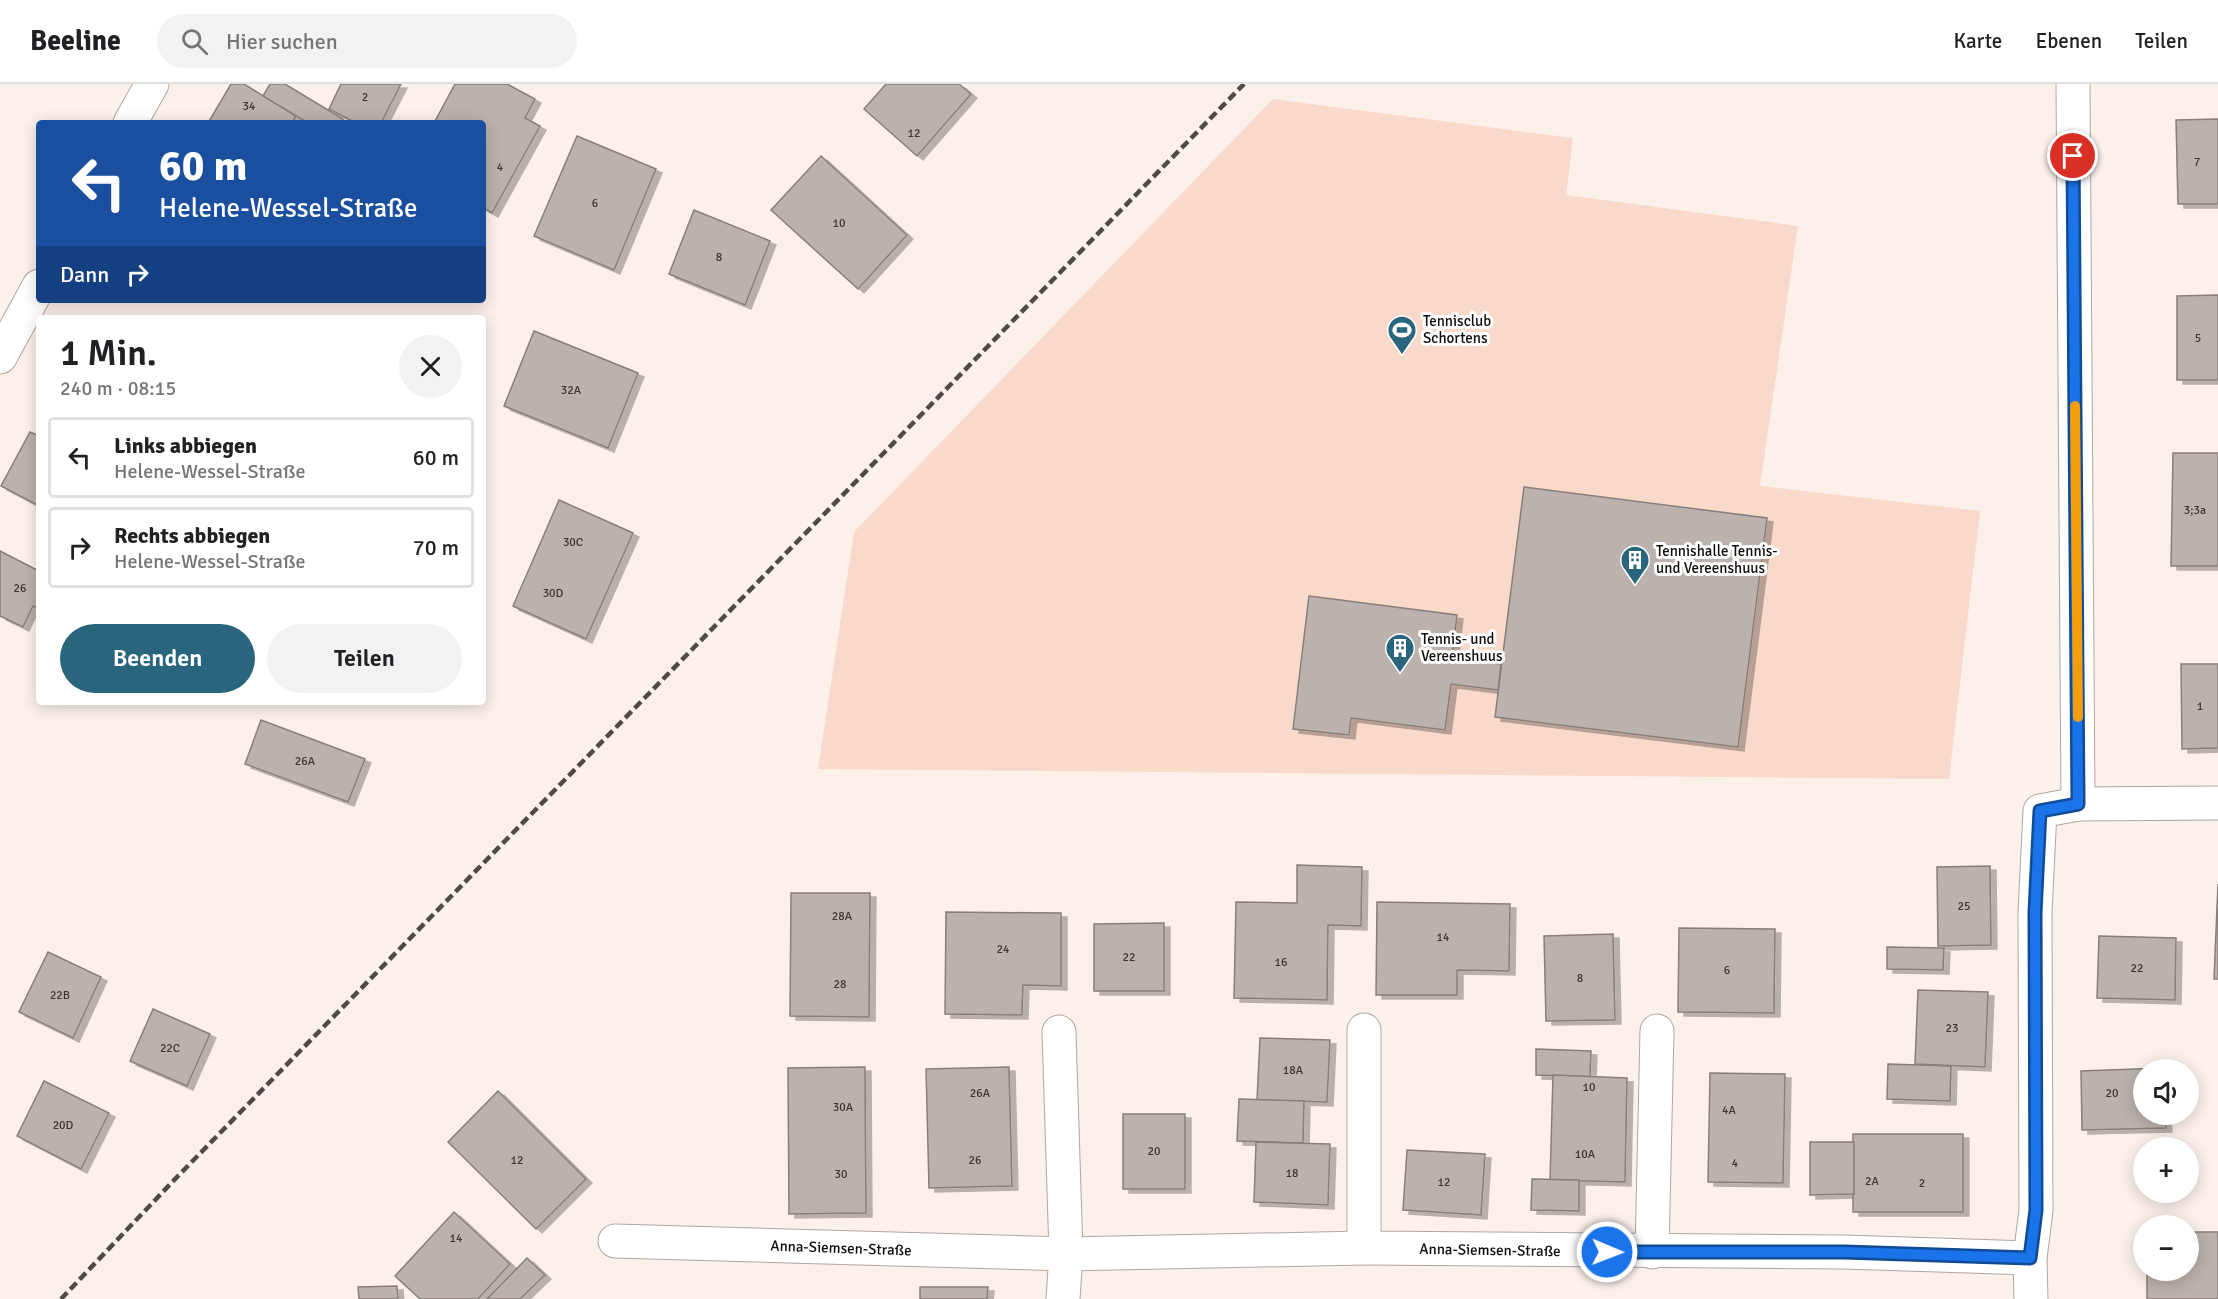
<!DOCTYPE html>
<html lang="de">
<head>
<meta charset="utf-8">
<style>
	body { margin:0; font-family:Signika,sans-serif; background:#f2f2f2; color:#202124; height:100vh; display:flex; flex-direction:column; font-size:22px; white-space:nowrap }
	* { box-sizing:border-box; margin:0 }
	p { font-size:20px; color:#757577 }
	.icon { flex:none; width:33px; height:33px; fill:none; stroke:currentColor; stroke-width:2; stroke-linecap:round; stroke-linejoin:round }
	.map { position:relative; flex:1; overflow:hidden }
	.panel { position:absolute; left:36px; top:231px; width:450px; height:390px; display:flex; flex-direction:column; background:#fff; border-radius:6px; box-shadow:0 3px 15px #0003 }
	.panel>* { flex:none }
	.banner { position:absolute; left:36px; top:36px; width:450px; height:183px; border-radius:6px; box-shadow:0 3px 15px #0003; background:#1a4fa0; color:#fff; overflow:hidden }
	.tools { position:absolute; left:2133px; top:975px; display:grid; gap:12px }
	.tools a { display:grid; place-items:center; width:66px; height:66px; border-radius:50%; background:#fff; box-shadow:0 3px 15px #0003; font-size:30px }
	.pin { position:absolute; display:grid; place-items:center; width:51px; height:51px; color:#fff; margin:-26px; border:3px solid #fff; border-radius:50%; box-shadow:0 2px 6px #0007 }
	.me { position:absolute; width:66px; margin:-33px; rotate:91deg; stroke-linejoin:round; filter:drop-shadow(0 0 4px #0008) }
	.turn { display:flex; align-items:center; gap:21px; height:126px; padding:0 24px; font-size:27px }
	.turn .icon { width:78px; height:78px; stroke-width:2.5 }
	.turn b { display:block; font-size:42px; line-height:51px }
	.then { display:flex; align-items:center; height:57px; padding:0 24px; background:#0003; gap:12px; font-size:22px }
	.round { display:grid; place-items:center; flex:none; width:63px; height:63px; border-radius:32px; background:#f2f2f2 }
	.summary { display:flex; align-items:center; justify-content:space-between; height:102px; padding:0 24px }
	h1 { font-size:36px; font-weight:600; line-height:45px }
	.primary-button { display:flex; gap:12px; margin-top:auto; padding:12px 24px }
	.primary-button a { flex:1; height:69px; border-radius:36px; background:#29657d; color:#fff; font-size:24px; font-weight:600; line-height:69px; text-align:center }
	.primary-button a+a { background:#f2f2f2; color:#202124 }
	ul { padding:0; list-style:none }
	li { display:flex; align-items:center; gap:18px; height:81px; margin:0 12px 9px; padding:0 12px; border:3px solid #e0e0e0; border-radius:6px }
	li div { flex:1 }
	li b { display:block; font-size:22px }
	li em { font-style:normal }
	header { display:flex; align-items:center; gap:36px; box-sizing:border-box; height:84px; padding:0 30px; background:#fff; border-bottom:2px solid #e0e0e0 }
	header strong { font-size:28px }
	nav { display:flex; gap:33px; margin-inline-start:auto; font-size:21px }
	.search { width:420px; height:54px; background:#f2f2f2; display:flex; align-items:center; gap:15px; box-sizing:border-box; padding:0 21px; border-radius:33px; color:#757577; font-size:22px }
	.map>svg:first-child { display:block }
</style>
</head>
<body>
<header>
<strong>Beeline</strong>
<div class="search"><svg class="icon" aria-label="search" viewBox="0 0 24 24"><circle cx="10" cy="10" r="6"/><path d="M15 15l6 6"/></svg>Hier suchen</div>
<nav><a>Karte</a><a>Ebenen</a><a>Teilen</a></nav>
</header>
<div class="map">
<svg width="2218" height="1215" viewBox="0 0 2218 1215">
	<defs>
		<filter id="shadow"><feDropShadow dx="6" dy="4" stdDeviation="0" flood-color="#0004"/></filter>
	</defs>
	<rect width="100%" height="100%" fill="#fcf0eb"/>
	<path fill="#f9d9ca" d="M1273,15l300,39 -7,57 232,31 -38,260 220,25 -31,268 -1131,-10 36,-237z"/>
	<g fill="#bcb2ad" stroke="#897f7a" stroke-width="1.5" filter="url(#shadow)">
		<path d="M231,0h13l52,32 -4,7h-84z"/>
		<path d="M270,0h15l58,35 -2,4h-33l-45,-27z"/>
		<path d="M341,0h60l-20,39h-25l-27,-14z"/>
		<path d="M455,0h52l28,15 -10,19 15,8 -48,87 -9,-5v-85h-49z"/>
		<path d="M886,0h73l12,10 -54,62 -53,-47z"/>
		<path d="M2218,35v85h-40l-2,-84z"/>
		<path d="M577,52l79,33 -42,101 -80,-34z"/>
		<path d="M821,72l86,79 -49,54 -87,-79z"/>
		<path d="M694,126l76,31 -25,64 -76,-31z"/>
		<path d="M2218,211v85h-41v-84z"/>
		<path d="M534,247l104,42 -30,75 -104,-42z"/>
		<path d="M30,348l9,4v70l-38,-20z"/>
		<path d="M2173,369h45v113h-47z"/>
		<path d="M1524,403l243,31 -29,229 -243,-30z"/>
		<path d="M559,416l74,33 -47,106 -73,-33z"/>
		<path d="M0,467l39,20v38l-6,-3 -10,21 -23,-11z"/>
		<path d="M1309,512l148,19 -5,43 49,6 -3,26 -47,-6 -6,46 -94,-12 -2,17 -56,-6z"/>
		<path d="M2181,580h37v84l-36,1z"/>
		<path d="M261,636l104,39 -17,43 -103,-38z"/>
		<path d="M1297,781l65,2 -1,59 -33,-1 -1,75 -93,-2 2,-96 61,1z"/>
		<path d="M1990,782l1,79 -53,1 -1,-79z"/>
		<path d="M2218,800v95h-4z"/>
		<path d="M791,809h79l-1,124 -79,-1z"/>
		<path d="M1377,818l133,2 -1,67 -52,-1v25h-81z"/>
		<path d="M946,828l115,1v73l-38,-1 -1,30 -77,-1z"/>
		<path d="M1164,839v68h-70v-67z"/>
		<path d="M1679,844l96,1 -1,84 -96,-1z"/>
		<path d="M1613,850l2,86 -69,1 -2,-85z"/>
		<path d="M2099,852l77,2 -1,62 -78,-2z"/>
		<path d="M1887,863l57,1 -1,22 -56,-1z"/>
		<path d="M48,868l53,25 -28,61 -54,-26z"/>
		<path d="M1918,906l70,2 -3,75 -70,-3z"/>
		<path d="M153,925l57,25 -23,52 -57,-25z"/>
		<path d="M1260,954l70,2 -3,62 -70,-2z"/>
		<path d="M1536,965l55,2 -1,26 -54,-2z"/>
		<path d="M1888,980l63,2 -1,35 -63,-2z"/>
		<path d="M865,983l1,146 -77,1 -1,-146z"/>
		<path d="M1009,983l3,119 -83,2 -3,-119z"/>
		<path d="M2164,984l-20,2v44h21l1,14 -84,2 -1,-59z"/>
		<path d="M1710,989l75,1 -2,109 -75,-1z"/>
		<path d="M1553,991l74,3 -2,104 -75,-2z"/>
		<path d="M44,997l65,32 -28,56 -64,-33z"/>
		<path d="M498,1007l88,88 -50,50 -88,-87z"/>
		<path d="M1239,1015l65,2 -1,42 -66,-2z"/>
		<rect x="1123" y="1030" width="62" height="75"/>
		<rect x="1853" y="1050" width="110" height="78"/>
		<path d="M1256,1058l74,2 -2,61 -74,-3z"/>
		<path d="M1810,1058h44v52l-44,1z"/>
		<path d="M1407,1066l78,4 -4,61 -78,-5z"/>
		<path d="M1532,1095l47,1v31l-48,-1z"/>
		<path d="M454,1128l56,52 -32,35h-58l-25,-23z"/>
		<path d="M2188,1148h30v67h-71v-29h41z"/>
		<path d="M527,1174l18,17 -25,24h-33z"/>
		<path d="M397,1202l1,13h-39l-1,-12z"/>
		<path d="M920,1203h68l-1,12h-67z"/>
	</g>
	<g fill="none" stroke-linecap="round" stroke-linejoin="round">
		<g stroke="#b0a6a1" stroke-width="35">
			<g id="street">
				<path d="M2073,0l5,720"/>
				<path d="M1364,946v218l480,4 186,6"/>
				<path d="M1059,948l7,222 -3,45"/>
				<path d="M615,1157l451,13 298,-6"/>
				<path d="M1652,1168l5,-221"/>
				<path d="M2031,1215l-1,-41 6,-48 -1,-298 5,-101 38,-7 140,-1"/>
			</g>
		</g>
		<g stroke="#b0a6a1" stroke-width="35">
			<g id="secondary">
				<path d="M130,39l22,-39"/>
				<path d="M0,273l39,-71"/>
			</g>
		</g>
		<use href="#street" stroke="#fff" stroke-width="33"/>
		<use href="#secondary" stroke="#fff" stroke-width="33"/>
		<path stroke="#4f4a47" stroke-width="4.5" stroke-dasharray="9 4.5" stroke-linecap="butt" d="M61,1215l117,-123 1066,-1092"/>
	</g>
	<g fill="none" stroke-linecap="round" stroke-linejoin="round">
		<g stroke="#114b97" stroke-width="15">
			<path id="route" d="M1607,1168h237l186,6 6,-48 -1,-298 5,-101 38,-7 -5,-648"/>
		</g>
		<use href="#route" stroke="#1a73e8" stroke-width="10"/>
		<path stroke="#f59e0b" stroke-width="10" d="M2075,322l3,311"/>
	</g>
	<defs>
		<g id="stadium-pin" transform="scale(1.5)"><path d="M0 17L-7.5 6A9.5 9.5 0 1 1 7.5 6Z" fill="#29657d" stroke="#fff"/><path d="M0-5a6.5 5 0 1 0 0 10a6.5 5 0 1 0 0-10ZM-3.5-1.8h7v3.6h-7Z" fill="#fff"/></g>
		<g id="building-pin" transform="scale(1.5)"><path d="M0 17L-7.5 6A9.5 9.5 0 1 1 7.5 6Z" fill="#29657d" stroke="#fff"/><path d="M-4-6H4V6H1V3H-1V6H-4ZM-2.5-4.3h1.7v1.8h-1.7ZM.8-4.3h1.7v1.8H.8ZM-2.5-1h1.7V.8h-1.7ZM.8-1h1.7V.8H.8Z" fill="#fff"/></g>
	</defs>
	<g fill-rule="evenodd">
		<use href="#stadium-pin" x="1402" y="246"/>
		<use href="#building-pin" x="1635" y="476"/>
		<use href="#building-pin" x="1400" y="564"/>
	</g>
	<g text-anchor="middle" stroke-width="6" stroke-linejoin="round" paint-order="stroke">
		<g font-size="12" fill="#3a3633">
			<text x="365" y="17">2</text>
			<text x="249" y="26">34</text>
			<text x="914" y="53">12</text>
			<text x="2197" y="82">7</text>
			<text x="500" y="87">4</text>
			<text x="595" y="123">6</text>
			<text x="839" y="143">10</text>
			<text x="719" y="177">8</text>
			<text x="2198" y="258">5</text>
			<text x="571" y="310">32A</text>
			<text x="2195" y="430">3;3a</text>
			<text x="573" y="462">30C</text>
			<text x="20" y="508">26</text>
			<text x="553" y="513">30D</text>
			<text x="2200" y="626">1</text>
			<text x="305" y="681">26A</text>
			<text x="1964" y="826">25</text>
			<text x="842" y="836">28A</text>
			<text x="1443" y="857">14</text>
			<text x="1003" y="869">24</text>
			<text x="1129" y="877">22</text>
			<text x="1281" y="882">16</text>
			<text x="2137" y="888">22</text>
			<text x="1727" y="890">6</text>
			<text x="1580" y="898">8</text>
			<text x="840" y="904">28</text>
			<text x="60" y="915">22B</text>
			<text x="1952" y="948">23</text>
			<text x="170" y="968">22C</text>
			<text x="1293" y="990">18A</text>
			<text x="1589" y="1007">10</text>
			<text x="980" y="1013">26A</text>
			<text x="2112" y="1013">20</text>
			<text x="843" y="1027">30A</text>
			<text x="1729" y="1030">4A</text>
			<text x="63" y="1045">20D</text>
			<text x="1154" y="1071">20</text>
			<text x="1585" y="1074">10A</text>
			<text x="517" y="1080">12</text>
			<text x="975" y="1080">26</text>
			<text x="1735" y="1083">4</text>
			<text x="1292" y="1093">18</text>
			<text x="841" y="1094">30</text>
			<text x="1872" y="1101">2A</text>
			<text x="1444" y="1102">12</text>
			<text x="1922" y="1103">2</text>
			<text x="456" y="1158">14</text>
		</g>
		<g font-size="15" fill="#0f0c0a" stroke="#fff" text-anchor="start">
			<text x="1423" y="242">Tennisclub<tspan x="1423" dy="17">Schortens</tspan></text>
			<text x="1656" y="472">Tennishalle Tennis-<tspan x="1656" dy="17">und Vereenshuus</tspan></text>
			<text x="1421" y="560">Tennis- und<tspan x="1421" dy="17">Vereenshuus</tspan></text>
		</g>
		<g font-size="15" fill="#0f0c0a" stroke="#fff">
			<text transform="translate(841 1164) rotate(2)" y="5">Anna-Siemsen-Straße</text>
			<text transform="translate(1490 1166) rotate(1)" y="5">Anna-Siemsen-Straße</text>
		</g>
	</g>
</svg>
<div class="tools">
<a><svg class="icon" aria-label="sound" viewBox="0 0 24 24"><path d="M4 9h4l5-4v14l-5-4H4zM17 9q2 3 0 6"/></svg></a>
<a>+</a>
<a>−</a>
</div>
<div class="pin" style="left:2073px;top:72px;background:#d93025"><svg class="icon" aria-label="arrive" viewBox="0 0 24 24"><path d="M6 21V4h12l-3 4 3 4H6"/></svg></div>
<svg class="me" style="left:1607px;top:1168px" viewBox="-20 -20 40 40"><circle r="17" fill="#1a73e8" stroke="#fff" stroke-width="3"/><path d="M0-11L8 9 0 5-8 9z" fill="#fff"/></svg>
<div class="banner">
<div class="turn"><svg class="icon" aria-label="left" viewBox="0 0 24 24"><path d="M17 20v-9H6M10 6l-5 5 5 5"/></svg><div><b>60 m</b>Helene-Wessel-Straße</div></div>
<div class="then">Dann<svg class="icon" aria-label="right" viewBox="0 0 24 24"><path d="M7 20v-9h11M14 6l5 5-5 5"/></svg></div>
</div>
<section class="panel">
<div class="summary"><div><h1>1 Min.</h1><p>240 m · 08:15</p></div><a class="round"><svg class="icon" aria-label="close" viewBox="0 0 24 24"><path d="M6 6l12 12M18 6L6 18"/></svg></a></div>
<ul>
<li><svg class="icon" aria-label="left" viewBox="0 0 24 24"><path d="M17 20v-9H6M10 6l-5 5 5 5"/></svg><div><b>Links abbiegen</b><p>Helene-Wessel-Straße</p></div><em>60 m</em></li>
<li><svg class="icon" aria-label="right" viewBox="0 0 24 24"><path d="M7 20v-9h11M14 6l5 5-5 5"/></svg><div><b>Rechts abbiegen</b><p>Helene-Wessel-Straße</p></div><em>70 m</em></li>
</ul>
<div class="primary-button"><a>Beenden</a><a>Teilen</a></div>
</section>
</div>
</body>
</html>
